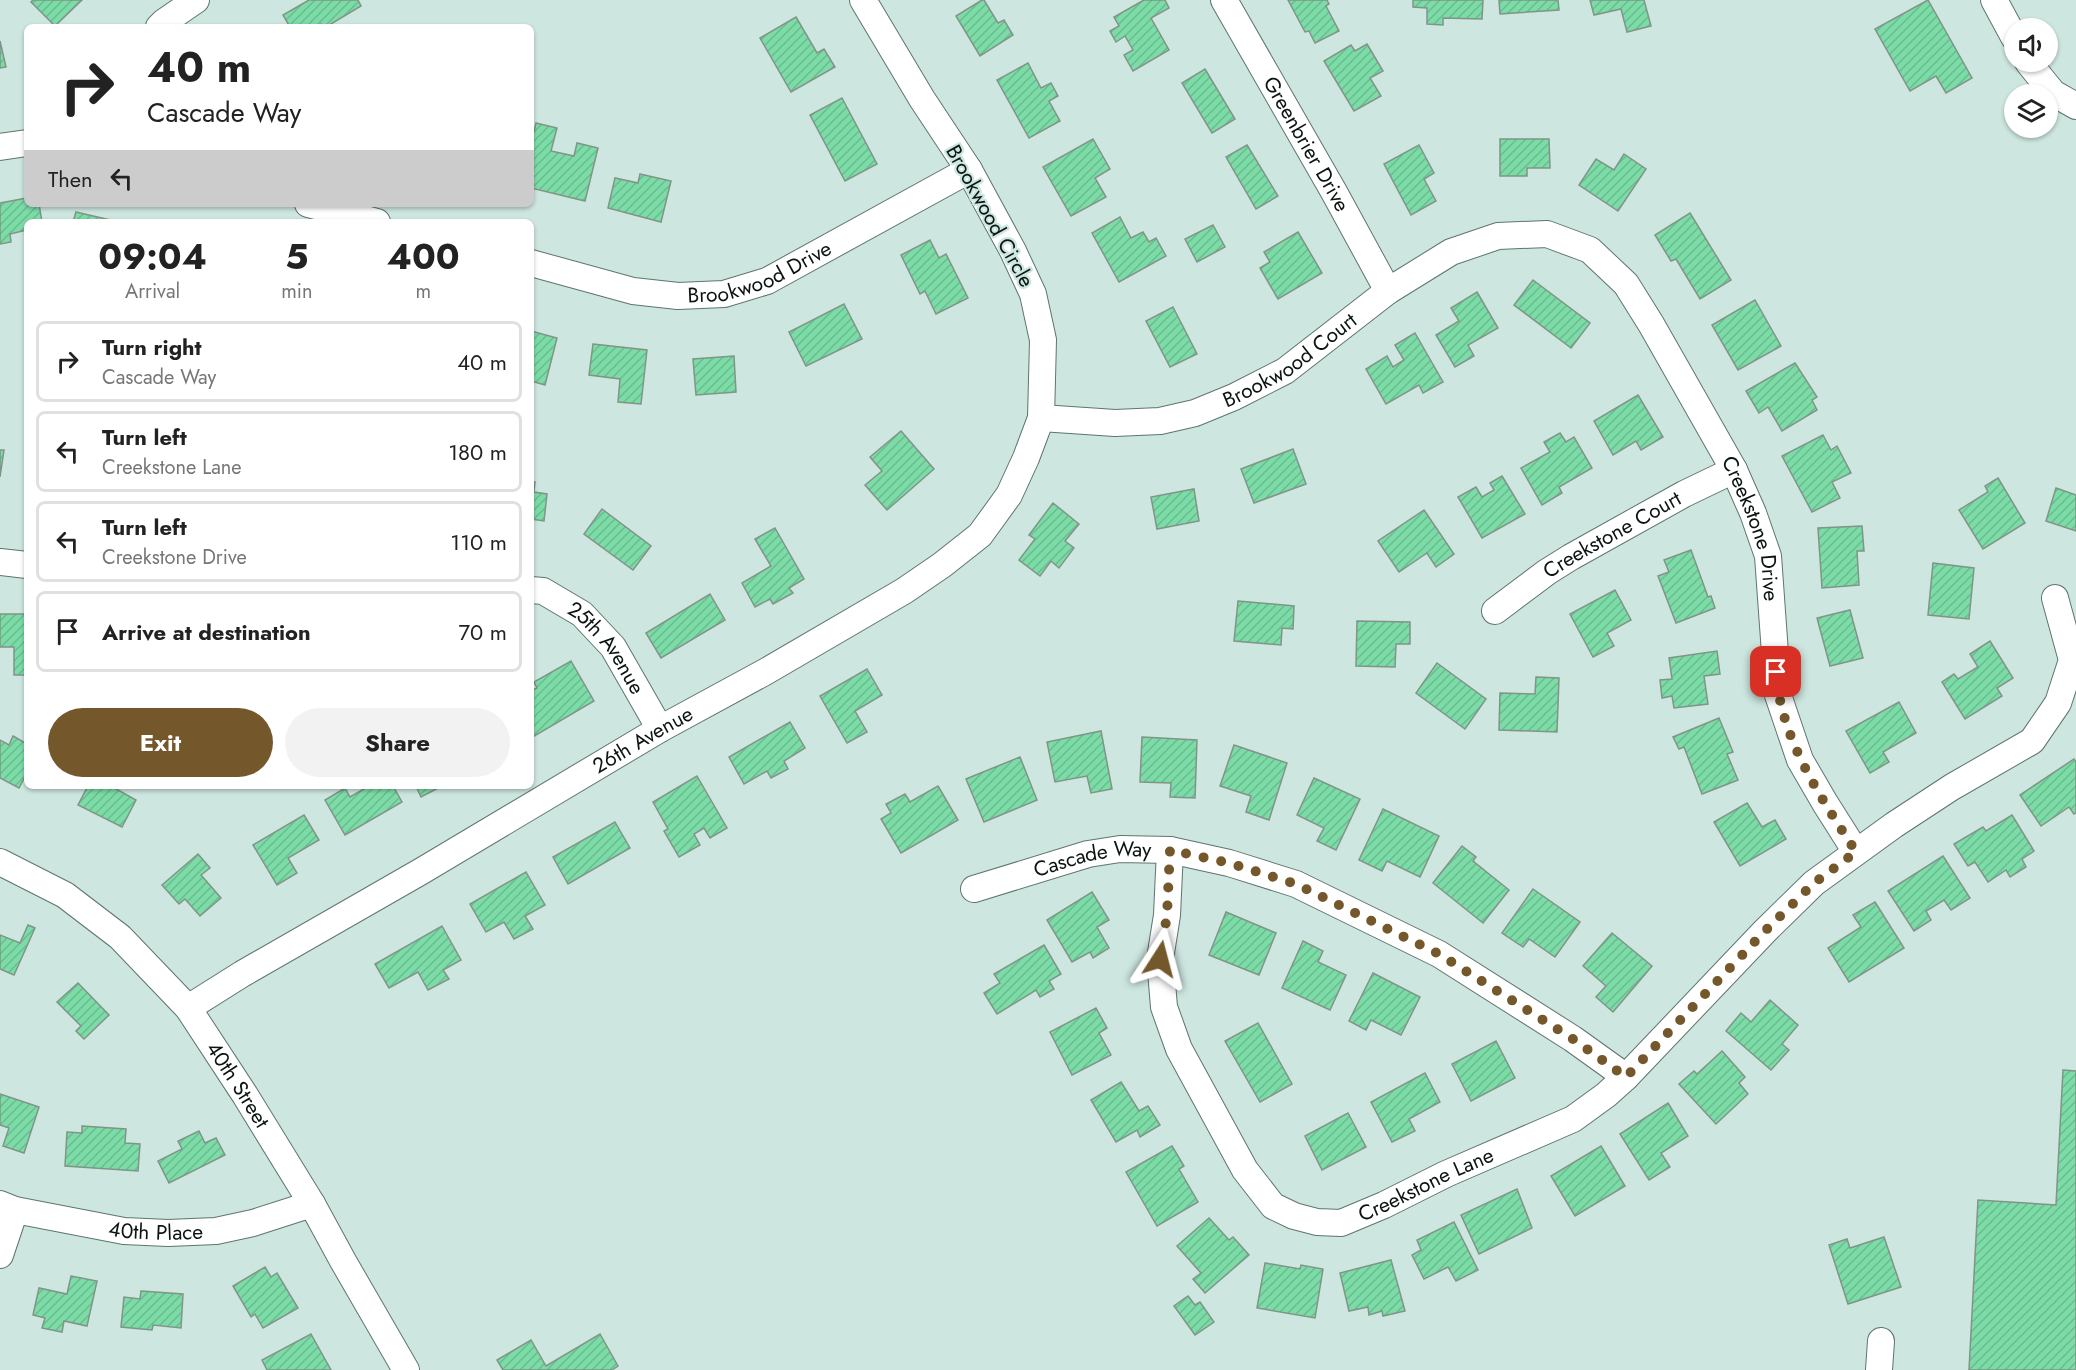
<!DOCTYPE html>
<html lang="en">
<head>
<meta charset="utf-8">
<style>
	body { margin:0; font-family:Jost,sans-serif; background:#f2f2f2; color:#222; height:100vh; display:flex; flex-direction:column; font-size:22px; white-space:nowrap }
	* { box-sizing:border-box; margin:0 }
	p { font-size:20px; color:#767676 }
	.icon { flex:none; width:33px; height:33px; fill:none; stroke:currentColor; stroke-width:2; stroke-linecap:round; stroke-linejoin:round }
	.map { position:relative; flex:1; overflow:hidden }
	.side { position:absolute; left:24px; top:219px; width:510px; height:570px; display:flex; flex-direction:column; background:#fff; border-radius:9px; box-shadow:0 2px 4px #0004 }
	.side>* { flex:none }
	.hud { position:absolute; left:24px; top:24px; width:510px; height:183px; border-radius:9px; box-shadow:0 2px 4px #0004; background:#fff; color:#222; overflow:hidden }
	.controls { position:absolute; left:2004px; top:18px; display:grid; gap:12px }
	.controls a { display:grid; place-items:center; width:54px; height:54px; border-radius:50%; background:#fff; box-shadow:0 2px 4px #0004; font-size:30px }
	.pin { position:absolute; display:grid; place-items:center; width:51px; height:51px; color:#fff; margin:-26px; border-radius:12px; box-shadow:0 3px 9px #0006 }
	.me { position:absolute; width:66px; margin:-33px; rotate:9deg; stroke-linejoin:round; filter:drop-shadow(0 0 4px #0008) }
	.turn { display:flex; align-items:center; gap:21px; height:126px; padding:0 24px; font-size:27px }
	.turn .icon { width:78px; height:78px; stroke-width:2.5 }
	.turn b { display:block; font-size:42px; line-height:51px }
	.then { display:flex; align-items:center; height:57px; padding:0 24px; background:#0003; gap:12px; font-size:22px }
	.eta { display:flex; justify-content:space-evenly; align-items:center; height:102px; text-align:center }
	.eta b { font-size:36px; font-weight:700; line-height:42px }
	.action { display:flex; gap:12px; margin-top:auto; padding:12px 24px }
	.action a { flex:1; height:69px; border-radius:36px; background:#74582b; color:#fff; font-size:24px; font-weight:700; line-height:69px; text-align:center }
	.action a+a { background:#f2f2f2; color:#222 }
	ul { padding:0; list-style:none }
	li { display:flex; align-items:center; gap:18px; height:81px; margin:0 12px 9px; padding:0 12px; border:3px solid #e0e0e0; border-radius:9px }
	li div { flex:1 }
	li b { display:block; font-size:22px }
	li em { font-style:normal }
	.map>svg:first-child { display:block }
</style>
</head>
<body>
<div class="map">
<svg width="2076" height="1370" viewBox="0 0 2076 1370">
	<defs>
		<pattern id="building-hatch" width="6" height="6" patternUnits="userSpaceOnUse" patternTransform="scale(1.5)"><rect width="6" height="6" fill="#7cdca7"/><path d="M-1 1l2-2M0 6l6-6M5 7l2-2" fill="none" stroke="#6abc8f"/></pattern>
	</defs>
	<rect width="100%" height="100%" fill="#cde6df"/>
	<g fill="url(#building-hatch)" stroke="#819488" stroke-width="1.5">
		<path d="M33,0h49l-27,26 -24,-24z"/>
		<path d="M309,0h49l3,6 -35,21h-3l-2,-3 -6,3h-25l-7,-12z"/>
		<path d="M982,0h2l14,23 6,-3 9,15 -33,21 -24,-40z"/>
		<path d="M1144,0h21l4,8 -18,10 18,32 -36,21 -9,-16 9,-5 -8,-14 -9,6 -6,-11 9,-5 -5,-9z"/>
		<path d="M1288,0h39l2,4 -3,2 13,25 -24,12 -6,-12 -4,1z"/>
		<path d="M1413,0h70l-1,19 -39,-1v7l-16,-1v-16l-14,-1z"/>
		<path d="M1499,0h59l1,10 -59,4z"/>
		<path d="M1590,0h54l7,26 -24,6 -6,-23 -27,6z"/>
		<path d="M1928,0l44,78 -26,15 -10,-17 -26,15 -35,-62z"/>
		<path d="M796,17l21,36 7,-4 11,18 -44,25 -31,-54z"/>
		<path d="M0,41l6,26 -6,1z"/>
		<path d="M1367,44l16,27 -13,7 11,18 -27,15 -30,-50 27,-16 4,6z"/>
		<path d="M1028,63l13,25 10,-5 7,13 -9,5 11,20 -31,17 -32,-58z"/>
		<path d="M1205,69l30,50 -23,14 -30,-50z"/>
		<path d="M842,98l35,66 -32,17 -35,-66z"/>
		<path d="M536,123l21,5 -6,23 23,5 3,-13 21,5 -13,53 -54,-13v-44z"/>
		<path d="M1093,139l17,30 -15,9 11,19 -35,19 -28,-49z"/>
		<path d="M1500,139h49l1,29h-23v8h-27z"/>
		<path d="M1247,145l31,51 -22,13 -30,-52z"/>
		<path d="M1419,145l15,28 -10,6 12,22 -25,14 -27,-51z"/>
		<path d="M1624,154l22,15 -28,42 -39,-26 17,-26 18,11z"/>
		<path d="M640,174l31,7 -10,41 -53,-14 7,-30 23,5z"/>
		<path d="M27,198v6h12l3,18h-15v8l-17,4 1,8 -11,2v-41z"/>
		<path d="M76,212l43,10h-46z"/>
		<path d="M1690,213l41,67 -31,19 -24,-40 -5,2 -16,-26z"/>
		<path d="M1120,217l11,21 12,-6 6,10 7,-4 10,18 -47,26 -27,-49z"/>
		<path d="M1213,225l12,22 -28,15 -12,-23z"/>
		<path d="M1298,232l24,41 -44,26 -18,-31 10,-6 -6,-10z"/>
		<path d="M930,240l9,18 7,-4 22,44 -32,16 -11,-23 -5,3 -19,-39z"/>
		<path d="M1533,280l57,43 -19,25 -57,-43z"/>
		<path d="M1477,292l21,36 -30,17 6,11 -19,11 -19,-32 23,-14 -8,-13z"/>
		<path d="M1755,300l26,46 -43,24 -26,-45z"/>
		<path d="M844,304l18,35 -56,27 -17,-34z"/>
		<path d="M1173,307l24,47 -27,13 -24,-46z"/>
		<path d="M531,331l26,7 -12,47 -14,-4z"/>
		<path d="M1415,333l28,49 -20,11 -4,-8 -33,19 -20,-35 21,-13 6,11 11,-7 -9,-15z"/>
		<path d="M593,344l54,6 -6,54 -23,-2 2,-23 -31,-4z"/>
		<path d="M734,356l2,36 -40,3 -3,-36z"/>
		<path d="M1795,363l22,34 -5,3 5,10 -35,21 -14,-24 -9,6 -13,-22z"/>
		<path d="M1638,395l25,42 -22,13 -5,-9 -23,14 -19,-34z"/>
		<path d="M901,431l33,38 -47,41 -22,-25 17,-14 -12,-14z"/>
		<path d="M1560,433l6,9 8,-5 18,31 -33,19 3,6 -20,12 -21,-37 29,-16 -6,-10z"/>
		<path d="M1823,435l8,15 6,-4 14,27 -19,9 8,16 -28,14 -30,-56z"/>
		<path d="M1293,449l13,35 -52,19 -13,-34z"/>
		<path d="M0,450h4l-4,27z"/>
		<path d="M1502,476l23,38 -43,24 -24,-41 18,-10 6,10 12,-7 -4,-7z"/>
		<path d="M1998,478l27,45 -42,26 -24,-39 29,-18 -3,-6z"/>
		<path d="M531,482h4l-1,10 13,2 -3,27 -13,-2z"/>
		<path d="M2056,488l20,7v36l-30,-10z"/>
		<path d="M1194,489l5,32 -42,8 -6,-32z"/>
		<path d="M1053,503l26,21 -14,17 9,7 -15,20 -8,-7 -11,15 -21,-16 16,-21 -6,-4z"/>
		<path d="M602,509l49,37 -18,24 -49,-36z"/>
		<path d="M1424,510l30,44 -18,13 -9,-14 -28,19 -21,-31z"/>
		<path d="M1862,526l2,25h-7l2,34 -37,3 -4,-60z"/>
		<path d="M775,528l29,51 -15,9 4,5 -20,11 -3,-5 -15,8 -13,-24 29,-17 -16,-27z"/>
		<path d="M1691,550l17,47 3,-1 4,12 -39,15 -18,-47 11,-4 -5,-12z"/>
		<path d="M1933,563l41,5 -5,51 -41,-4z"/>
		<path d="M1615,590l16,30 -24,13 7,13 -21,11 -23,-43z"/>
		<path d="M710,594l15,26 -64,38 -15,-25z"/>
		<path d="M1238,601l56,5 -1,23 -11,-1 -1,17 -47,-4z"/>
		<path d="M1850,610l13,48 -33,8 -13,-48z"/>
		<path d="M0,614h27v61h-13v-28h-14z"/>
		<path d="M1357,621l53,1v22h-14l-1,23 -39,-1z"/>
		<path d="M1990,641l23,37 -16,10 5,8 -37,23 -23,-37 12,-8 4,5 20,-12 -8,-13z"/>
		<path d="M1717,651l3,23 -16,2 4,28 -34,4 -2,-12 -10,2 -2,-18 12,-1 -3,-21z"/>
		<path d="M571,661l23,40 -63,37v-47l6,-3 -3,-6z"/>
		<path d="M1437,663l49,36 -21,30 -49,-36z"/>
		<path d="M867,669l15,26 -27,16 12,21 -20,11 -27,-47z"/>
		<path d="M1536,677l23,1 -2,54 -58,-2 1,-37 35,1z"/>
		<path d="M1899,702l17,31 -33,19 6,10 -19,11 -24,-42z"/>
		<path d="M1719,718l14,34 -6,2 11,26 -36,14 -18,-47 -5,2 -6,-12z"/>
		<path d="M790,722l15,26 -21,13 4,8 -17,9 -4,-7 -23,13 -15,-27z"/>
		<path d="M1101,731l11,58 -21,4 -4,-17 -32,6 -8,-40z"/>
		<path d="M13,736l14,8v29l-8,15 -19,-10v-38l9,5z"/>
		<path d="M1142,737l55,3 -2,58 -25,-1 1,-14 -31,-1z"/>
		<path d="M1234,745l53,18 -18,57 -23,-8 5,-16 -31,-10z"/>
		<path d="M1020,757l17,43 -53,22 -18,-43z"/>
		<path d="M2074,759l2,3v51l-2,1 -5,-7 -28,19 -21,-31z"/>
		<path d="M697,776l30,52 -17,10 -6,-10 -10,6 6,11 -21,12 -15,-26 4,-2 -15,-27z"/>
		<path d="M1314,778l46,21 -24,51 -19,-9 7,-13 -27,-13z"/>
		<path d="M88,786h23l25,14 -14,27 -44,-22z"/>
		<path d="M369,786h24l9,16 -57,33 -20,-35 20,-12 5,9z"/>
		<path d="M416,786h26l-21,11z"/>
		<path d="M938,786l20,34 -57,33 -20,-34 10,-6 -5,-9 19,-10 5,8z"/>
		<path d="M1747,803l15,24 13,-7 11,19 -46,27 -26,-44z"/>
		<path d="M1383,809l56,27 -19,41 -33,-16 -5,10 -23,-11z"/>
		<path d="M304,815l15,25 -31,18 9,15 -20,12 -24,-40z"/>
		<path d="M2012,815l22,36 -12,8 4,8 -16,10 -4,-7 -18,12 -13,-20 -7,4 -14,-22 29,-17 3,4z"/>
		<path d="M615,822l15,26 -62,36 -15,-27z"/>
		<path d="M1462,846l14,11 -3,4 36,29 -26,33 -50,-40z"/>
		<path d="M198,854l12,14 -9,7 20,23 -21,18 -15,-17 -6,5 -17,-19z"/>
		<path d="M1943,856l27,42 -19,12 -7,-10 -18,11 5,9 -17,11 -26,-40z"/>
		<path d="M526,872l19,33 -20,11 8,13 -19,10 -10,-17 -18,10 -16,-28z"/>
		<path d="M1533,889l47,33 -25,35 -26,-18 -6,8 -21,-14z"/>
		<path d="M1092,892l17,28 -12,7 12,21 -16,10 -3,-6 -18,10 -25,-42z"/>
		<path d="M1875,902l29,46 -55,34 -21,-34 33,-21 -8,-12z"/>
		<path d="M1226,912l50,21 -17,42 -50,-20z"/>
		<path d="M28,925l7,3 -21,47 -14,-6v-34l20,8z"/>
		<path d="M442,926l19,34 -18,10 6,9 -21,11 -10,-18 -29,16 -14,-24z"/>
		<path d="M1612,933l40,33 -39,46 -17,-15 10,-11 -23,-20z"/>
		<path d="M1303,941l20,10 -5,11 28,13 -16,35 -48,-22z"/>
		<path d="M1044,945l17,29 -12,7 5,8 -14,8 -4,-7 -39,24 -13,-21 16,-10 -6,-9z"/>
		<path d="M1373,973l47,24 -19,38 -30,-15 -5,10 -17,-9z"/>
		<path d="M78,983l31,32 -25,24 -8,-8 5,-5 -24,-24z"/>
		<path d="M1770,1000l28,25 -16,19 7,6 -18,20 -45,-39 15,-18 10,9z"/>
		<path d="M1096,1008l11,20 -8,5 12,22 -39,20 -22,-43z"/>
		<path d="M1258,1023l34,61 -32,18 -35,-61z"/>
		<path d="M1496,1041l19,37 -44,23 -19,-37z"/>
		<path d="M1722,1051l23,26 -6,6 9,11 -32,30 -37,-40 15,-13 3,3z"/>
		<path d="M2063,1070l13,1v299h-107l9,-170 78,5z"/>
		<path d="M1425,1073l15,29 -31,17 6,12 -23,11 -21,-40z"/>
		<path d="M1121,1082l18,29 9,-5 12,19 -20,12 -3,-7 -21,12 -25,-42z"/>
		<path d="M0,1094l39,13 -15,46 -21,-7 6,-18 -9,-3z"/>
		<path d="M1668,1103l20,33 -27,17 9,14 -21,13 -29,-46z"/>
		<path d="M1348,1113l18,34 -44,23 -17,-34z"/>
		<path d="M82,1126l44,3 -1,14 15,1 -2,27 -73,-5 2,-34 15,1z"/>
		<path d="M199,1131l6,12 11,-5 9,17 -56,28 -11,-22 24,-12 -4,-8z"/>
		<path d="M1172,1146l12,20 -5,3 19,33 -41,24 -31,-54z"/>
		<path d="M1601,1146l24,40 -50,30 -24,-40z"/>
		<path d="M1517,1189l15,39 -53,26 -18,-39z"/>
		<path d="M1209,1218l20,22 4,-3 16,18 -44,38 -12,-14 8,-6 -24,-27z"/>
		<path d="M1454,1222l24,48 -22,11 -8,-14 -24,12 -12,-24 9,-5 -4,-10z"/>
		<path d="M1884,1237l17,50 -53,17 -19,-59 18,-6 3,9z"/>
		<path d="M1391,1260l14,51 -22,5 -1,-5 -13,4 -1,-8 -19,4 -9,-38z"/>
		<path d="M1265,1263l35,6 1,-4 22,4 -8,49 -58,-10z"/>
		<path d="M265,1267l6,10 6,-4 21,35 -35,20 -8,-14 -4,3 -18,-31z"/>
		<path d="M71,1276l26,5 -10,45 -23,-5 -2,11 -20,-4 3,-10 -12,-3 6,-27 28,6z"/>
		<path d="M141,1291l42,3 -2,34 -28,-3 -1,5 -31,-3 3,-30 16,2z"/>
		<path d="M1188,1296l7,9 5,-3 14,20 -19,13 -21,-29z"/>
		<path d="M311,1334l20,36h-64l-5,-10z"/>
		<path d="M600,1334l18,32 -6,4h-109l-6,-10 34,-20 15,26z"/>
	</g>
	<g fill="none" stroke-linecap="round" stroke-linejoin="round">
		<g stroke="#5e756f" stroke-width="28">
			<g id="minor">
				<path id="s1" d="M1224,0l110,192 54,99"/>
				<path d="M1994,0l20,37"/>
				<path d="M159,27l5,-5 32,-22"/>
				<path d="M2028,62l25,31 23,13"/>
				<path d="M0,147l27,-4"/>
				<path d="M308,204l69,18"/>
				<path id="s2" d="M531,263l102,28 45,5 46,-2 43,-13 202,-111"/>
				<path id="s3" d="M1041,418l74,5 45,-2 35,-8 39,-16 51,-26 103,-80 63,-39 47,-16 49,-2 43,16 36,34 25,40 83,146 19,43 15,43 10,139 22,65 25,43 31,49"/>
				<path d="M0,562l27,3"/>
				<path id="s4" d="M531,590l12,1 39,23 31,33 47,82"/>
				<path id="s5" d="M1495,611l52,-39 24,-15 113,-63 50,-24"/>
				<path id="s6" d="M1170,850l-3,65 -7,44 4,48 15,42 66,121 28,36 21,10 23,6 24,1 43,-18 62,-31 127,-55 33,-24 20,-18 139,-146 49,-48 80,-58 58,-38 80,-46 26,-38 14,-43 -17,-62"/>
				<path id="s7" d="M0,862l65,33 55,42 68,71 57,87 67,109 31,57 63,109"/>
				<path id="s8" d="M974,889l114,-35 32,-5 50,1 59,13 67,21 143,70 134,85 53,38"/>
				<path id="s9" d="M188,1008l54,-34 178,-102 240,-143 105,-57 139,-81 38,-26 38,-30 29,-40 17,-37 15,-40 2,-78 -10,-46 -20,-43 -44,-81 -47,-71 -59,-99"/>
				<path id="s10" d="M0,1204l15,6 109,21 44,2 48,-2 37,-8 59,-19"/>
				<path d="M0,1255l15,-45"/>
				<path d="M1879,1370l2,-29"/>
			</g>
		</g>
		<use href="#minor" stroke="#fff" stroke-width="26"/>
	</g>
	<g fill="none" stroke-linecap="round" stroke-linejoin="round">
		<path stroke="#74582b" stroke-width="10" stroke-dasharray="0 18" d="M1160,959l7,-44 3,-65 59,13 67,21 143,70 134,85 53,38 139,-146 49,-48 42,-31c-36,-56 -75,-112 -80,-180"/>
	</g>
	<g text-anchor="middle" stroke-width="4.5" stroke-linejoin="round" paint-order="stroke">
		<g font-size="21" fill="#0b1412" stroke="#cde6df">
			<text dy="7" stroke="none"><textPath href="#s1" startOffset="166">Greenbrier Drive</textPath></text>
			<text transform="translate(990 216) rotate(61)" y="7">Brookwood Circle</text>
			<text dy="7" stroke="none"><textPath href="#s2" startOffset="237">Brookwood Drive</textPath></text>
			<text dy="7" stroke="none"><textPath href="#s3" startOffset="264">Brookwood Court</textPath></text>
			<text dy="7" stroke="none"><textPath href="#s3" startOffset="930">Creekstone Drive</textPath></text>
			<text dy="7" stroke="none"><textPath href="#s5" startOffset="140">Creekstone Court</textPath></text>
			<text dy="7" stroke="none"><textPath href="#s4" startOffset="99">25th Avenue</textPath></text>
			<text dy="7" stroke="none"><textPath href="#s9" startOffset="528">26th Avenue</textPath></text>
			<text dy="7" stroke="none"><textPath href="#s8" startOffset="123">Cascade Way</textPath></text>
			<text dy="7" stroke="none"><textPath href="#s7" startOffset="332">40th Street</textPath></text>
			<text dy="7" stroke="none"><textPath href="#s6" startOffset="550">Creekstone Lane</textPath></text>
			<text dy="7" stroke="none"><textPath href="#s10" startOffset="159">40th Place</textPath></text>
		</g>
	</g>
</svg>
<div class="controls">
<a><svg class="icon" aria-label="sound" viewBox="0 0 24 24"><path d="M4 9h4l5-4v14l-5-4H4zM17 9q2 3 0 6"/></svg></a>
<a><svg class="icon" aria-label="layers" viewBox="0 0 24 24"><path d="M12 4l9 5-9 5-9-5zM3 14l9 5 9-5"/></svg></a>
</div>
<div class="pin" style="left:1776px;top:672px;background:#d93025"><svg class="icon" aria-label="arrive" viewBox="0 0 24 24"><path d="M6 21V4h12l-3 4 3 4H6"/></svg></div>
<svg class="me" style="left:1160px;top:959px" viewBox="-20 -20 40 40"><path d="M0-17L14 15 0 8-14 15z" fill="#74582b" stroke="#fff" stroke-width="4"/></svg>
<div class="hud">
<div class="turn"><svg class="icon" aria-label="right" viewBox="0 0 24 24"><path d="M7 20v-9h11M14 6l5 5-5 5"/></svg><div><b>40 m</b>Cascade Way</div></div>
<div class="then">Then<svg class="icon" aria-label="left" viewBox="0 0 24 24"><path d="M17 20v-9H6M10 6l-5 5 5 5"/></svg></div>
</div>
<section class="side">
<div class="eta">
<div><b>09:04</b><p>Arrival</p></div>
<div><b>5</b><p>min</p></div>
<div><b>400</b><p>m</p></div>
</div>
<ul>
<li><svg class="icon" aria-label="right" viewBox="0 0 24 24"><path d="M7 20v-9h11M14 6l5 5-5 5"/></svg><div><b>Turn right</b><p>Cascade Way</p></div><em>40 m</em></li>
<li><svg class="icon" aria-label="left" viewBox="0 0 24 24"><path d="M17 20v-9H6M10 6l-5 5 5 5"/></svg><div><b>Turn left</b><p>Creekstone Lane</p></div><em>180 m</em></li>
<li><svg class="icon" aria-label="left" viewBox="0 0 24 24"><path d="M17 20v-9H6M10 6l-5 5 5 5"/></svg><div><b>Turn left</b><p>Creekstone Drive</p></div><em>110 m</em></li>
<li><svg class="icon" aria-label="arrive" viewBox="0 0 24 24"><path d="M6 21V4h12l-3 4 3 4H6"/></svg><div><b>Arrive at destination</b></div><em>70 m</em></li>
</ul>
<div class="action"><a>Exit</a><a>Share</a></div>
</section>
</div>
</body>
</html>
